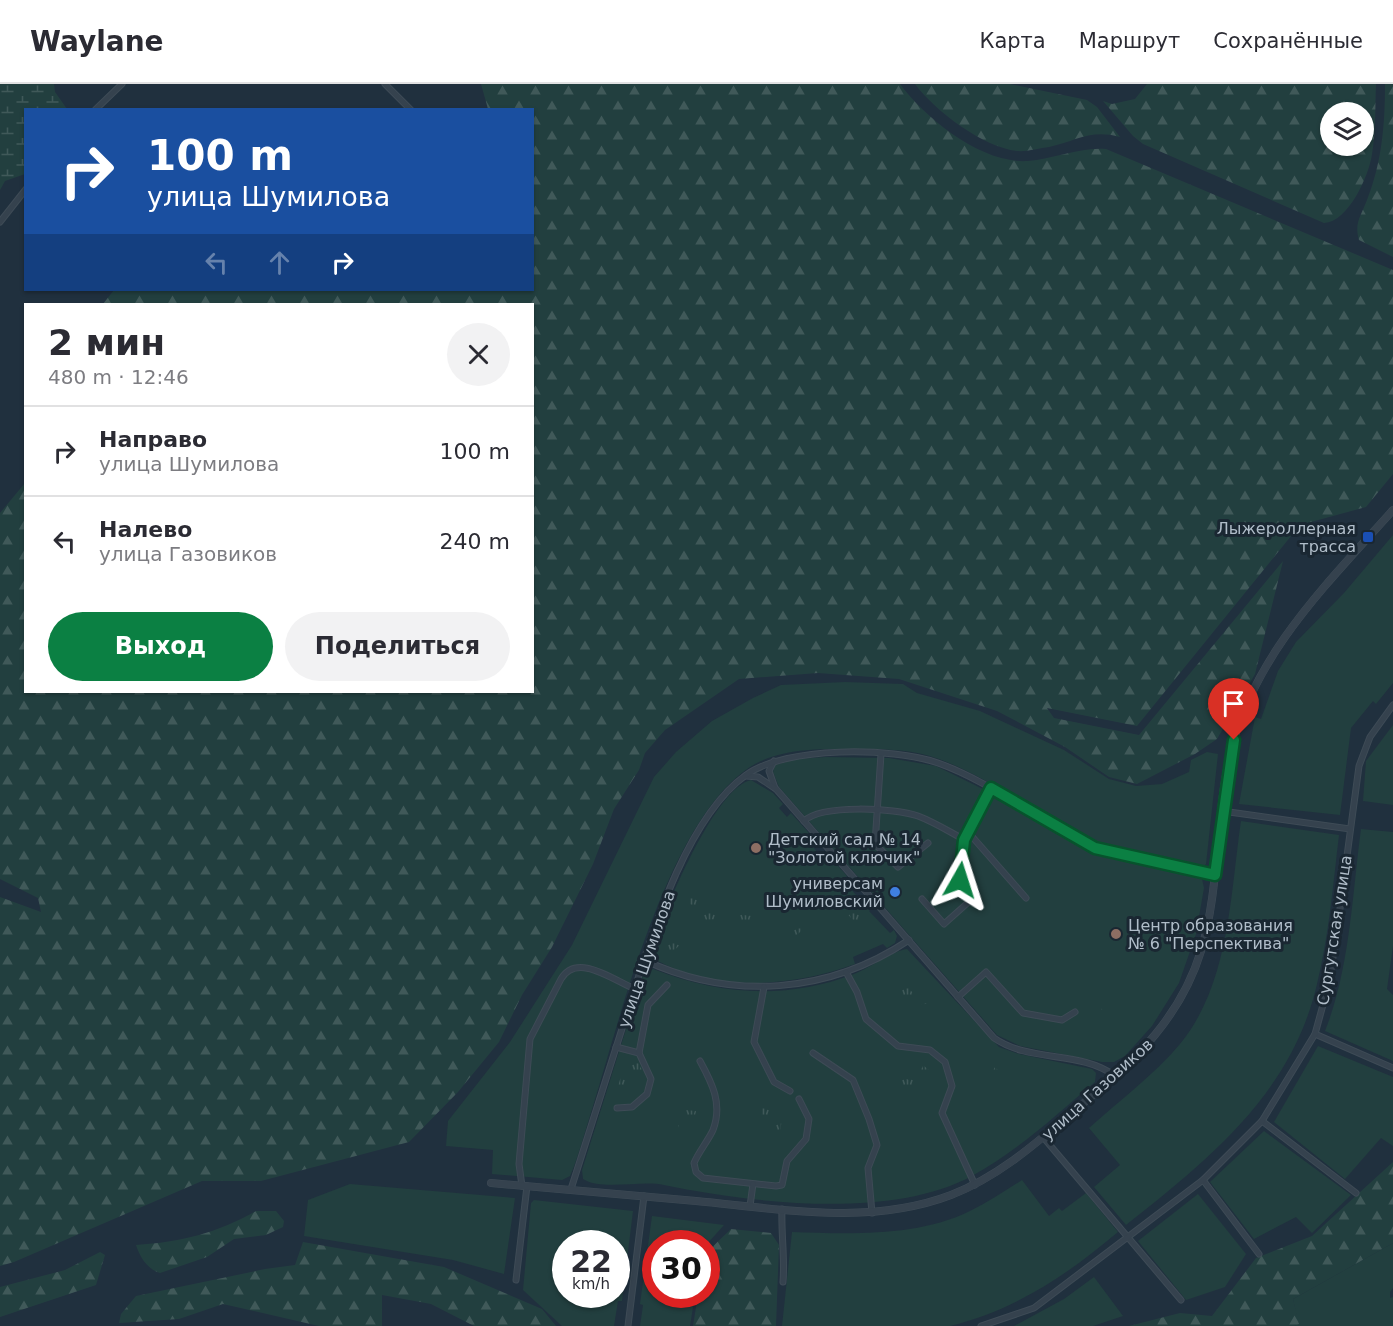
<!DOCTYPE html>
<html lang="ru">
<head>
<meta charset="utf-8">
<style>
	body { margin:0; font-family:"DejaVu Sans",sans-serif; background:#f2f2f3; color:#2b2b33; height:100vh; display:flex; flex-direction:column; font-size:22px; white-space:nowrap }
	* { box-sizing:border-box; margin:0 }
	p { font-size:20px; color:#7c7c81 }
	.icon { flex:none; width:33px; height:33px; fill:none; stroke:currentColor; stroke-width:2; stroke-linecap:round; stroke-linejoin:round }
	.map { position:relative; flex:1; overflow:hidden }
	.side { position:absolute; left:24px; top:219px; width:510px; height:390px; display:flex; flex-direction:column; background:#fff; border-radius:0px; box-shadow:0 2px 4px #0004 }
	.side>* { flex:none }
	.top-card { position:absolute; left:24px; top:24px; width:510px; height:183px; border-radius:0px; box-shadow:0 2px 4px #0004; background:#1a4fa0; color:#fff; overflow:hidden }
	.tools { position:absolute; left:1320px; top:18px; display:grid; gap:12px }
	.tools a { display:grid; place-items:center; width:54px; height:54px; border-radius:50%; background:#fff; box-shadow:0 2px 4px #0004; font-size:30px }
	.speed { position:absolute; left:552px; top:1146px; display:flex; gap:12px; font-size:30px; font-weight:700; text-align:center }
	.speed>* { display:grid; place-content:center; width:78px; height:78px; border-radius:50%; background:#fff; box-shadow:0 2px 4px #0004; line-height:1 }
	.speed small { font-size:15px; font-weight:400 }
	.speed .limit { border:9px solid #d22; background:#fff; color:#111 }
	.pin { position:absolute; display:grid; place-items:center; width:51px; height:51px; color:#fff; margin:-62px -26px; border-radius:50% 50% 50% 0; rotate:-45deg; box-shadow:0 0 6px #0007 }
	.pin .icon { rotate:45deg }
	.me { position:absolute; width:66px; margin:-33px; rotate:6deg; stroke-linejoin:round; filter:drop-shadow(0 0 4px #0008) }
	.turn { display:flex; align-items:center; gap:21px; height:126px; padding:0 24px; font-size:27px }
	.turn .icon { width:78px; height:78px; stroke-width:2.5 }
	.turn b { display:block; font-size:42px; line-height:51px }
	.lanes { display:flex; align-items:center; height:57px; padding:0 24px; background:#0003; justify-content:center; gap:30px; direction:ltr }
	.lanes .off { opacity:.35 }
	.round { display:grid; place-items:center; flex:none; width:63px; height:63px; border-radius:32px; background:#f2f2f3 }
	.overview { display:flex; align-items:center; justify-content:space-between; height:102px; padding:0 24px }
	h1 { font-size:36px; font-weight:800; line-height:45px }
	.primary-button { display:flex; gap:12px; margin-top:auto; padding:12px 24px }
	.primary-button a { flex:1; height:69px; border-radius:36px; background:#0b8043; color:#fff; font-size:24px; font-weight:800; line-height:69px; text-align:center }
	.primary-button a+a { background:#f2f2f3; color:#2b2b33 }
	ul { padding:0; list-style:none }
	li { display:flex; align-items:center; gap:18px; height:90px; padding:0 24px; border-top:2px solid #e1e1e2 }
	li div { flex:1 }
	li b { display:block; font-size:22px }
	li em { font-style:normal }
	header { display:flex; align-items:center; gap:36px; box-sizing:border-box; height:84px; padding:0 30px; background:#fff; border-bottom:2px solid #e1e1e2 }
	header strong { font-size:28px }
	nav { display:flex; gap:33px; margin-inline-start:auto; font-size:21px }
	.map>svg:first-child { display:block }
</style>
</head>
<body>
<header>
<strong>Waylane</strong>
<nav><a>Карта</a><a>Маршрут</a><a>Сохранённые</a></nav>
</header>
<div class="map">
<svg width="1393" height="1242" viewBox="0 0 1393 1242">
	<defs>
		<pattern id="forest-firs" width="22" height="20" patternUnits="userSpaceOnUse" patternTransform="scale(1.5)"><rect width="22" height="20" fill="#223f3f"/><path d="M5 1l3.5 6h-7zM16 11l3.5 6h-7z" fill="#405959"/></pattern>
		<pattern id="wetland-marsh" width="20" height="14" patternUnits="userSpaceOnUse" patternTransform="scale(1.5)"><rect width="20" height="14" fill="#223f3f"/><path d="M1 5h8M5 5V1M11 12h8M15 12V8" fill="none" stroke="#405959"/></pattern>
		<pattern id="park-tufts" width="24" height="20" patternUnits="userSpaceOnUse" patternTransform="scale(1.5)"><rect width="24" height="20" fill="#223f3f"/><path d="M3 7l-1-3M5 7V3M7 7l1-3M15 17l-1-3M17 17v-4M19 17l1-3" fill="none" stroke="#405959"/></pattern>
	</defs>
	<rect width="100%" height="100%" fill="#20303e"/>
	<g fill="#223f3f" fill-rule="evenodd">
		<path d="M1393,451v148l-17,21 -3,-3 -22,27 -11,87 -101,-11 16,-87 6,2 17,-48 18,-29 48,-49z"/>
		<path d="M845,598l58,2 14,9 63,18 84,39 45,29 27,7 26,-2 27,-12 2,-12 16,-8 11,2 -12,110 -5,4c-25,-6 -49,-11 -73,-17 -11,-2 -23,-3 -32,-7 -54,-23 -101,-65 -157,-85 -29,-11 -62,-10 -93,-10 -30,0 -63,0 -91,15 -88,50 -136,261 -166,355 -6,19 -11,39 -19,57l-8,4 -70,-6 1,-24 -47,-4 2,-25 62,-79 62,-97 82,-168 22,-25 36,-31 41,-23 28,-13z"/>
		<path d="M1393,641v80l-30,-4 3,-40z"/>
		<path d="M826,673l63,1 47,8 53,26 104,60 103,23 6,4 2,9 -8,46 -17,49 -27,43 -27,30 -11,6h-12l-82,-16 -23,-11 -218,-248 -6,-15 2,-7 22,-6z"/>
		<path d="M751,696l22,13 10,11 -4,4 8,9 4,-4 26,29 -4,5 13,15 5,-4 16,18 -4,4 20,23 4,-3 6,7 -4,4 21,22 4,-3 3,6 -2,7 -8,5 -4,-4 -30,13 2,7c-62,23 -141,29 -201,-5l-3,-8 18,-38 -3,-2c12,-30 53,-124 85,-131z"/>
		<path d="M1241,737l98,14c-6,50 -10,100 -22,149 -25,109 -108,175 -191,241l-32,-38 26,-22 -31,-37c30,-27 65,-53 91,-84 50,-61 50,-149 61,-223z"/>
		<path d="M1361,745l32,3v114l-6,43 6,6v66l-68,-30c25,-63 27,-135 36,-202z"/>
		<path d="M907,865l92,98 20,7 73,15 4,4 -1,9c-39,33 -77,69 -123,94 -81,44 -220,27 -308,9 -23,-5 -62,6 -81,-6l-1,-9 61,-195 10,-6c66,26 134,31 201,5 16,-6 38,-23 53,-25z"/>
		<path d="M1318,962l75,31v69l-12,-8 -36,41 -71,-57z"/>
		<path d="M1264,1047l87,64 -39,38 -16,-16 -42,22 -44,-57z"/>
		<path d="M1022,1096l27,36 10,-8 3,3 24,-18 32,39c-51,43 -103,78 -168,94h-168l10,-94c57,2 126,5 178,-21 18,-9 35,-20 52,-31z"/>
		<path d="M350,1100l165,14 -11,76 -51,-14 -149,-24 4,-36z"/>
		<path d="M1198,1110l48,60 -21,33 -39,13 -48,-59z"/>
		<path d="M534,1116l99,11 -11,90h-4l-4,25h-52l-39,-36 8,-87zM566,1160h50v50h-50z"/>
		<path d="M652,1132l72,9 -17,19h-51v50l39,1 -5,31h-50l3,-21 -3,-1z"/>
		<path d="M1393,1159v45l-3,4v6l3,-1v29h-98l3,-3 -5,-24z"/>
		<path d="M1094,1193l29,39 -30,10h-79l50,-27z"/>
	</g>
	<g fill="url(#forest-firs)" fill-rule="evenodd">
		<path d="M481,0h419c26,35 82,80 128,77 26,-2 51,-14 78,-12l287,121v204l-27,33 -66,18 -163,201 -90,-18 7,10 85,17 144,-174 -28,113 -38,65 -22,15 -58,30 -28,-7 -44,-30 -68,-36 -98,-32 -81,-6 -79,6 -74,51 -20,23 -6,17 -25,39 -21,55 -41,83 -30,48 -23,47 -41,50 -49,50 -148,39h-59l-188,81 -14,4v-369l41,15 -3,-14 -38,-19v-366l25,-30 1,209h506v-388h-429l11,-14h418v-180l-44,-1z"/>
		<path d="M915,0h95l77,16 10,7 23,30c-30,-8 -43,4 -71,10 -10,1 -22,5 -32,4 -34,-4 -82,-40 -102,-67z"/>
		<path d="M1147,0h229c-1,23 0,48 -4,70 -3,22 -24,68 -48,69l-181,-79 -10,-8 -30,-35 9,3 23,-5zM1330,28h34v34h-34z"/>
		<path d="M1385,0h8v173l-34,-17c-5,-17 2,-24 8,-40 15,-38 18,-76 18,-116z"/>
		<path d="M1393,1078v81l-100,56 6,25 -4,2h-166l51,-13 32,3 44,-58 56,-22z"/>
		<path d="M256,1127h20l8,10 -1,6 -17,8 -32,4 -27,18 -47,16c-13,-4 -20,-16 -24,-28 45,-3 81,-12 120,-34z"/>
		<path d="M731,1145l40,4 8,12 -3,81h-83l5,-31 8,-1 1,-42z"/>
		<path d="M303,1158l141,25 98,42 14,17h-82l-43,-22 -49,-9v31h-63l-96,-22 -44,15 -60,4 2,-9 15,-18 129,-27 30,-4z"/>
		<path d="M100,1168l5,3 -9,30 -96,32v-30l65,-17z"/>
	</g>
	<path fill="url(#wetland-marsh)" d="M0,0h54l1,8 12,17 -41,1 -1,64 -20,7 -5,9z"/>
	<g fill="url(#park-tufts)">
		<path d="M843,806l25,28 -5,13 -30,-33z"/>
		<path d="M686,810l35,16 -3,9 -12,1 -16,-16z"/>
		<path d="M803,827l3,15 -10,10 -12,-14 9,-8z"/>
		<path d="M735,830l25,3 -1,4 -11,10 -14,-6z"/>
		<path d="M667,848l13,13 -9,8 6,7 -2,2 -14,-11z"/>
		<path d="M902,883l7,7c-5,13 3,23 17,21l6,7c-23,10 -43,-14 -30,-35z"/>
		<path d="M1082,914l16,7 14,16 -5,5 -14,-16 -13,-3 -5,-6z"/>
		<path d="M627,973l10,3 5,10 -4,2 -7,22 -16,2z"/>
		<path d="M923,981l9,8 3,7 -2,12 -10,-5 -8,3 -2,11 -13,-9 -1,-16 10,4 10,-5z"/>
		<path d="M995,983l13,15 -14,11 -4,-17z"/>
		<path d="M700,1001l6,19 -12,-3 -8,-12z"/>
		<path d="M762,1024l14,1 6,7 -2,19 -20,-2z"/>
		<path d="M685,1026l11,1 -3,20 -15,-1 1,-12z"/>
	</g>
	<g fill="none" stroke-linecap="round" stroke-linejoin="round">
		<g stroke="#3e4b56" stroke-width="7">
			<g id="minor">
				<path d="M385,0l26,26"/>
				<path d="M95,26l27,-26"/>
				<path d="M0,138l26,-33"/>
				<path d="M881,670l-6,90 23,23 30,-24"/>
				<path d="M774,677l-5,10 6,17"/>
				<path d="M746,692l12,1 18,12 218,249c36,25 86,12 121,38"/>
				<path d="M1222,727l128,18"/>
				<path d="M804,737c18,-17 91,-13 114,-5 16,6 32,16 47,24"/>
				<path d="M968,748l58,66"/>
				<path d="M922,815l22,25 28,-25v-5l-12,-14 5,-40 26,-52"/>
				<path d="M644,876c88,41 184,34 265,-20"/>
				<path d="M846,888l11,20 9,27 32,27 32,4 15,12 7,24 -10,27 33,72"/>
				<path d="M764,903l-10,55 20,40 16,9"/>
				<path d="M958,913l28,-25 37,41 39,7 13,-8"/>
				<path d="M1315,950l78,34"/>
				<path d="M616,963l23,6"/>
				<path d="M813,969l40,27 16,39 8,26 -9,23 4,45"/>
				<path d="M700,977c12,22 23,43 13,69 -5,11 -14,21 -19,33l2,9 7,6 73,8 6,-1 5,-24 19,-22 3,-20 -10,-20"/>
				<path d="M617,1024l15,-1 15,-13 4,-15 -12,-26 9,-48 19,-20"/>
				<path d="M1262,1037l94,72"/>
				<path d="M1043,1053l138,163"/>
				<path d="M1203,1096l56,74"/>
				<path d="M522,1102l-3,-22 11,-125 31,-60c16,-27 52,1 74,10"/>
				<path d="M571,1105c21,-66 43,-133 64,-201 20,-65 54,-172 111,-213 40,-29 146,-28 192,-12 56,20 102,60 156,84 11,5 25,6 37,9 28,7 56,13 84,19"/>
				<path d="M750,1122l3,-22"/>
				<path d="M782,1125c-1,25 3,48 1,73"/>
				<path d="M516,1196l11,-94"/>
				<path d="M628,1242l16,-130"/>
				<path d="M981,1242l53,-18 169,-128 59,-59 53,-87 14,-51 8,-52 22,-165 11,-29 23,-32"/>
			</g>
		</g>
		<g stroke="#3e4b56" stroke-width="8">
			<path id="tertiary" d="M491,1099c68,6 137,12 205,18 84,8 174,25 255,-6 52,-20 93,-59 135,-94 51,-42 95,-85 115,-150 19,-63 14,-132 29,-196 23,-100 97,-171 163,-245"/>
		</g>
		<use href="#minor" stroke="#35424e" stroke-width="5"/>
		<use href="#tertiary" stroke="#35424e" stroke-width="7"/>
	</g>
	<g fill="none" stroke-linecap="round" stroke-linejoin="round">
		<g stroke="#07532c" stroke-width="15">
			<path id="route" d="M960,796l4,-40 27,-52 104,60 120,27 19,-135"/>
		</g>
		<use href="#route" stroke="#0b8043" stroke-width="10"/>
	</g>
	<rect fill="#1a4fb4" stroke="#1a2732" stroke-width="2" x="1362" y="447" width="12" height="12" rx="3"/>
	<g fill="#8d6e63" stroke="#1a2732" stroke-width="2">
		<circle cx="756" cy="764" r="6"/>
		<circle cx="1116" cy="850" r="6"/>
	</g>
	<circle fill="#3f7fe0" stroke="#1a2732" stroke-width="2" cx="895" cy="808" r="6"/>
	<g text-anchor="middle" stroke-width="6" stroke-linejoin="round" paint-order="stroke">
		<g font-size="16" fill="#b0bdc9" stroke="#1a2732" text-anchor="end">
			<text x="1356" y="450">Лыжероллерная<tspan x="1356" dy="18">трасса</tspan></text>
			<text x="768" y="761" text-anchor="start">Детский сад № 14<tspan x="768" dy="18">"Золотой ключик"</tspan></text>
			<text x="883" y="805">универсам<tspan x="883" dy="18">Шумиловский</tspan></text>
			<text x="1128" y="847" text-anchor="start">Центр образования<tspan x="1128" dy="18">№ 6 "Перспектива"</tspan></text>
		</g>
		<g font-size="16" fill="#b0bdc9" stroke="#1a2732">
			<text transform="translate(1334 846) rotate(-81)" y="6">Сургутская улица</text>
			<text transform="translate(646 875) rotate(-71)" y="6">улица Шумилова</text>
			<text transform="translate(1097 1005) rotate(-42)" y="6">улица Газовиков</text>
		</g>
	</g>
</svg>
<div class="tools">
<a><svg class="icon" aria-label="layers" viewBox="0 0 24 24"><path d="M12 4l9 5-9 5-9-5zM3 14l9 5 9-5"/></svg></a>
</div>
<div class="speed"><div>22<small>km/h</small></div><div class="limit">30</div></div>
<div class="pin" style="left:1234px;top:656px;background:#d93025"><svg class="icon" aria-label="arrive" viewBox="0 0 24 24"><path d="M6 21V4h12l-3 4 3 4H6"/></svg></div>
<svg class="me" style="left:960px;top:796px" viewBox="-20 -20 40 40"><path d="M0-17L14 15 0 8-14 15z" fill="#0b8043" stroke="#fff" stroke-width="4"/></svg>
<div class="top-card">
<div class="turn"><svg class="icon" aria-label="right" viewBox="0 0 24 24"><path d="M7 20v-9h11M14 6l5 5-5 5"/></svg><div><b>100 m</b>улица Шумилова</div></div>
<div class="lanes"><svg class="icon off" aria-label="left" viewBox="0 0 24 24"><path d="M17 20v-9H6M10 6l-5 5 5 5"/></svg><svg class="icon off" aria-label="ahead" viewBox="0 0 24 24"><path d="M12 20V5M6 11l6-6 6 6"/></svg><svg class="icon" aria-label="right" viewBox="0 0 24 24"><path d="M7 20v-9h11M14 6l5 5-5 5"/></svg></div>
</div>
<section class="side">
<div class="overview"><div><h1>2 мин</h1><p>480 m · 12:46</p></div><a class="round"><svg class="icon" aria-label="close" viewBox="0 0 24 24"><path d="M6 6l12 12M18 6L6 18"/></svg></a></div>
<ul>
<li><svg class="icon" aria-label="right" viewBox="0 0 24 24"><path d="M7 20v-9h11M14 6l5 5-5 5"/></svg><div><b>Направо</b><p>улица Шумилова</p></div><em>100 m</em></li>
<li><svg class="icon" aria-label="left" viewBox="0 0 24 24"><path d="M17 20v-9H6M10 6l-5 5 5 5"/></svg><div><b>Налево</b><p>улица Газовиков</p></div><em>240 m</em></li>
</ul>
<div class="primary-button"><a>Выход</a><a>Поделиться</a></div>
</section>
</div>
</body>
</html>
